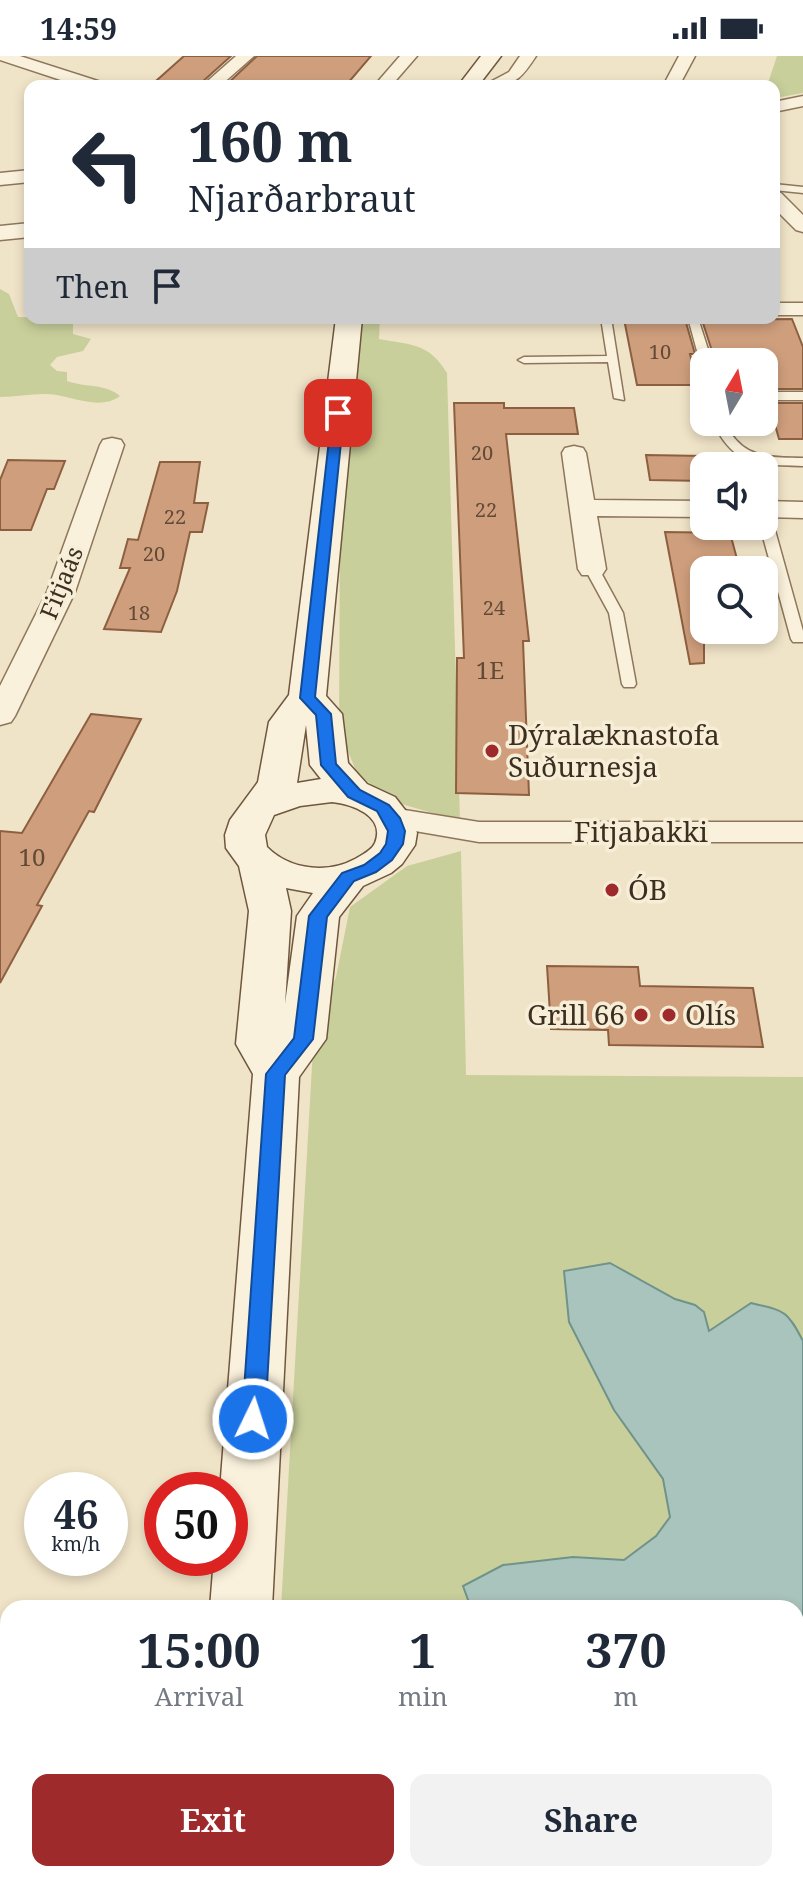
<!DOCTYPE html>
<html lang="en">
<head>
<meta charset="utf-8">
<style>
	body { margin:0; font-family:"Noto Serif",serif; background:#f2f2f3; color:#1f2937; height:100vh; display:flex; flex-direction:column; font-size:30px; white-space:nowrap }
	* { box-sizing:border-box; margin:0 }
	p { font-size:26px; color:#747a83 }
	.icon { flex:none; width:44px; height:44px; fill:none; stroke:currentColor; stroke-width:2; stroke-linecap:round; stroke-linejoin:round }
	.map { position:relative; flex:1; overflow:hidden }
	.side { position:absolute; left:0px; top:1544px; width:804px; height:282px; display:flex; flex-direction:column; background:#fff; border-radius:24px 24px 0 0; box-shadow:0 4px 12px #0003 }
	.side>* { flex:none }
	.hud { position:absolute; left:24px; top:24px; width:756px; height:244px; border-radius:16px; box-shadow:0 4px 12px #0003; background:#fff; color:#1f2937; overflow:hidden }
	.needle { width:52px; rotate:10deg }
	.controls { position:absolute; left:690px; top:292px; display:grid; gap:16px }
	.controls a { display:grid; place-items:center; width:88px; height:88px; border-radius:16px; background:#fff; box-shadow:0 4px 12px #0003; font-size:40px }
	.speed { position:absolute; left:24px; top:1416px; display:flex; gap:16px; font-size:40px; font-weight:700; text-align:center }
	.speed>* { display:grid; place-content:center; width:104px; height:104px; border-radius:50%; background:#fff; box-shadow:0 4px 12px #0003; line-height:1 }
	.speed small { font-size:20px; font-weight:400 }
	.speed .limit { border:12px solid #d22; background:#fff; color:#111 }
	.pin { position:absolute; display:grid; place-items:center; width:68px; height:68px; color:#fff; margin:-34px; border-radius:16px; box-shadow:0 4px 12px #0006 }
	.me { position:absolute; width:88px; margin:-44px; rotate:4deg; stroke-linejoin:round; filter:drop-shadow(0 0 6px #0008) }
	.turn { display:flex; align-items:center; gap:28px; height:168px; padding:0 32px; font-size:36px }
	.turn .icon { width:104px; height:104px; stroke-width:2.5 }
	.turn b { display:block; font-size:56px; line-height:68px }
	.then { display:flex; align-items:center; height:76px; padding:0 32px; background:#0003; gap:16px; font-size:30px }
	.eta { display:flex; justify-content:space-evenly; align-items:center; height:136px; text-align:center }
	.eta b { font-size:48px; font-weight:700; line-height:56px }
	.button { display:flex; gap:16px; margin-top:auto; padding:16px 32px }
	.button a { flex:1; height:92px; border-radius:16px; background:#9e2a2b; color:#fff; font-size:32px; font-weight:700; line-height:92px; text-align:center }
	.button a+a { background:#f2f2f3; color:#1f2937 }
	.status { display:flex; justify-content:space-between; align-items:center; height:56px; padding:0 40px; background:#fff; direction:ltr }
	.status svg { height:22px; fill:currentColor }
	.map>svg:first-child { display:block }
</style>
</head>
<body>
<div class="status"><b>14:59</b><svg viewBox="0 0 49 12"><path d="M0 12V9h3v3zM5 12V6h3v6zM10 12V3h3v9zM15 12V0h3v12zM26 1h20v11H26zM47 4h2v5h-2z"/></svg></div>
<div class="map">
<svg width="803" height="1825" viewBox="0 0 803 1825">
	<rect width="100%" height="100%" fill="#f0e4c8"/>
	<g fill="#c9cf9b">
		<path d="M777,0h26v37l-22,4 -7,-3v-8h-7z"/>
		<path d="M0,233l9,5 9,23 67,1 -12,3v13l18,5 -8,12 -26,6 -7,8 7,6 10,1v9c19,7 38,2 53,15 -21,16 -51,-2 -75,-2 -15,0 -30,3 -45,3z"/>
		<path d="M359,262h21l-1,21c33,6 50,4 68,34l13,448 -69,-20 -34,-28 -18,-43 1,-208z"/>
		<path d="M461,795l5,224 337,2v264l-13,-24 -39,-14 -42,28 -5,-19 -9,-7 -20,-6 -34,-20 -27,131 49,69 7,38 -14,19 -32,24 -51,-3 -110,29 8,22h-190l33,-577 22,-54 14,-70 57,-41z"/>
		<path d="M796,1687l7,2v136h-537v-7h530z"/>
	</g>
	<path fill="#a9c4bc" stroke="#6f938a" stroke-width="2" d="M610,1207l65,36 20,6 9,7 5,19 42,-28c34,8 36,7 52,38v404l-7,-2v-135h-325l-8,-22 40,-21 70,-8 51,3 32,-24 14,-19 -7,-38 -49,-69 -45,-88 -5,-51z"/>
	<g fill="#cf9f7d" stroke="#8d5f41" stroke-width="2">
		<path d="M184,0h47l-31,28 -44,-3z"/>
		<path d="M257,0h114l-23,27 -20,-2 -4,5h-99z"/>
		<path d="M624,263h61l10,35h-5l8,31h-61z"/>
		<path d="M792,263l11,28v42h-39v-27h-9l-2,-8h-40l-11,-34z"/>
		<path d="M454,347h50v5h70l4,26h-72l23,207h-6l6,154 -73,-2 1,-135h7z"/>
		<path d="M769,347h34v36h-24z"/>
		<path d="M646,399l58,1v25l-54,-1z"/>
		<path d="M8,404l57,1 -11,28h-7l-16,41h-31v-50z"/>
		<path d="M160,406h40l-6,41h14l-6,29h-12l-13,59 -16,41 -57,-3 26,-61h-10l8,-29 10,1z"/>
		<path d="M665,476l65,1 10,37h-36v93l-14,1z"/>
		<path d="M91,658l50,5 -47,93 -5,-1 -52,94 5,1 -42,77v-152l22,2z"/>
		<path d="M547,910l91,1 2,19 113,2 10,59 -154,-2 -1,-15 -57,-1z"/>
	</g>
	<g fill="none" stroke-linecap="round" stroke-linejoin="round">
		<g stroke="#8d765c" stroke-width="3">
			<g id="service">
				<path d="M774,128l29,3v6l-29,-3z"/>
				<path d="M601,262h10l13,82 -10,-2 -6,-36 -84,1 -6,-3 6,-3 83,-1z"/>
				<path d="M688,262h10l14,44h-8v3l-4,-3z"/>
				<rect x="764" y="336" width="39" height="8"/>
				<path d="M722,376h8c18,28 43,25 73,26v8c-36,-2 -62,3 -83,-31z"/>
				<path d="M764,456l7,4 32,115v11h-10l-2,-3 -31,-113h4z"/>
				<path d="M592,509l7,4 24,44 13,71 -2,3h-10l-2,-3 -13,-71 -24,-44z"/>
			</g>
		</g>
		<g stroke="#8d765c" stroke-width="3">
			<g id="minor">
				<path d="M0,0h20l81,26 2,4h-24l-79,-26z"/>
				<path d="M236,0h18l-34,30h-18z"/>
				<path d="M400,0h17l-26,30h-17z"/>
				<path d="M520,0h16c-13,20 -20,30 -46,30l2,-5 17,-9z"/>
				<path d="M679,0h16l-16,30h-16z"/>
				<path d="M803,40v10l-29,6v-10z"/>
				<path d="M30,114v12l-30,3v-12z"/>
				<path d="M774,135l7,2 22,22v17l-7,-2 -22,-22z"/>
				<rect x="774" y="247" width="29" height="12"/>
				<path d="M112,382l9,2 3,5 -49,147 -60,124 -4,6 -11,3v-39l47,-94 53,-147 3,-5z"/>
				<path d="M574,390l9,2 3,5 8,47 110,1v16l-107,-1 9,53 -4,6h-20l-4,-6 -16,-116 3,-5z"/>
				<path d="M764,445l39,1v16l-39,-1z"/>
				<path d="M392,752l87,14h324v20h-324l-99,-17 -4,-7 4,-7z"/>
				<rect x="0" y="1649" width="8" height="50"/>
			</g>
		</g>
		<g stroke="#8d765c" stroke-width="3">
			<path id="tertiary" d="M30,167v14l-30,3v-14z"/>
		</g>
		<g stroke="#6f573f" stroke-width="3">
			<g id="secondary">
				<path d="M481,0h20l-23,30h-20z"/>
				<path d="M336,262h26l-36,378 16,18 6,49 19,21 28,13 17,22 5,14 -2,12 -13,19 -11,9 -28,13 -24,31 -13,122 -27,38 -27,531h-62l4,-50h16v-68h-10l33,-416 -17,-30 13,-133 -10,-45 -13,-18 -1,-13 5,-15 28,-38 11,-60 20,-27zM306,669l4,40 11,14 -24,4zM332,746c20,2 54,14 43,41 -3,7 -13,12 -20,16 -28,15 -65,11 -88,-12l-2,-12 9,-20 26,-9zM286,832l27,5 -16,23 -12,88 6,-93z"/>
				<path d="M188,1818h68l-1,7h-68z"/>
			</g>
		</g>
		<use href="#service" fill="#faf1dc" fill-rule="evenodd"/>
		<use href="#minor" fill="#faf1dc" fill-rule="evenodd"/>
		<use href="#tertiary" fill="#faf1dc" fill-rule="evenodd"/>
		<use href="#secondary" fill="#faf1dc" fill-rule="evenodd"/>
	</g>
	<path fill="#1a73e8" stroke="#114b97" stroke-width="2" d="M338,353l6,4 -29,284 16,17 5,50 24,26 29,15 11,13 5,13 -2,13 -11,16 -16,12 -22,9 -27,36 -14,122 -28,36 -20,344 -3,7 -9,3 -8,-3 -3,-7 24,-345 28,-36 15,-122 33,-43 22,-8 16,-12 6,-9 2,-13 -11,-20 -29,-14 -27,-32 -5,-50 -16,-17 32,-285z"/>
	<g fill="#9e2a2b" stroke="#f7eed8" stroke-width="3">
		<circle cx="492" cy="695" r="8"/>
		<circle cx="612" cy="834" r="8"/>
		<circle cx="641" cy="959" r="8"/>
		<circle cx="669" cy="959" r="8"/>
	</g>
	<g text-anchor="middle" stroke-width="7" stroke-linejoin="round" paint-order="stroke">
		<g font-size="20" fill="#624a37">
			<text x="660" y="303">10</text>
			<text x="482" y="404">20</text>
			<text x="486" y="461">22</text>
			<text x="175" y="468">22</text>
			<text x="154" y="505">20</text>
			<text x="494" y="559">24</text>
			<text x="139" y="564">18</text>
		</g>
		<g font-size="24" fill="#3d2e20" stroke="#f7eed8">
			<text transform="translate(62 527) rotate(-68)" y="8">Fitjaás</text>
		</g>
		<g font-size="24" fill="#624a37">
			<text x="490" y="623">1E</text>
			<text x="32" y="810">10</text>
		</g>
		<g font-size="28" fill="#3d2e20" stroke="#f7eed8" text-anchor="start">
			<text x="508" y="689">Dýralæknastofa<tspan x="508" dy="32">Suðurnesja</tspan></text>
			<text x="628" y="844">ÓB</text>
			<text x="625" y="969" text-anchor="end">Grill 66</text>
			<text x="685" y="969">Olís</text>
		</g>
		<g font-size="28" fill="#3d2e20" stroke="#f7eed8">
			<text x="641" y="786">Fitjabakki</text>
		</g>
	</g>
</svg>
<div class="controls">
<a><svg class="needle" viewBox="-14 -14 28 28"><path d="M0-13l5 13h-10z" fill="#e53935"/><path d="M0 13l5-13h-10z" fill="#747a83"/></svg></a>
<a><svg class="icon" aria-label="sound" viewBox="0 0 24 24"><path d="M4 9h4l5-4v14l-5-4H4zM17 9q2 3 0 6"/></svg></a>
<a><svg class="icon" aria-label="search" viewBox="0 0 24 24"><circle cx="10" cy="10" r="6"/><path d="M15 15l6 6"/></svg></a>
</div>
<div class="speed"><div>46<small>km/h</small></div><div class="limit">50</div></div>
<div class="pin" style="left:338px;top:357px;background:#d93025"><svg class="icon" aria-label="arrive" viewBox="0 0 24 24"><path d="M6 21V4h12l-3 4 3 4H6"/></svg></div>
<svg class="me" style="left:253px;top:1363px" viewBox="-20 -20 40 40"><circle r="17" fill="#1a73e8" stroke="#fff" stroke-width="3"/><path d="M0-11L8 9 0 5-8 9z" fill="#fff"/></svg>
<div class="hud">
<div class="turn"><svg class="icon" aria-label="left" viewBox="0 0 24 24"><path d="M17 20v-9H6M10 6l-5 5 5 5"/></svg><div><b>160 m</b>Njarðarbraut</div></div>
<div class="then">Then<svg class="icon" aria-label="arrive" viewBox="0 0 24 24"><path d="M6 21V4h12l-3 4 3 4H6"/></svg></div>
</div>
<section class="side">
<div class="eta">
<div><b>15:00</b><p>Arrival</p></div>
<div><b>1</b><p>min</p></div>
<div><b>370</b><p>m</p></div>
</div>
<div class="button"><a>Exit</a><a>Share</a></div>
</section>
</div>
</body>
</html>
